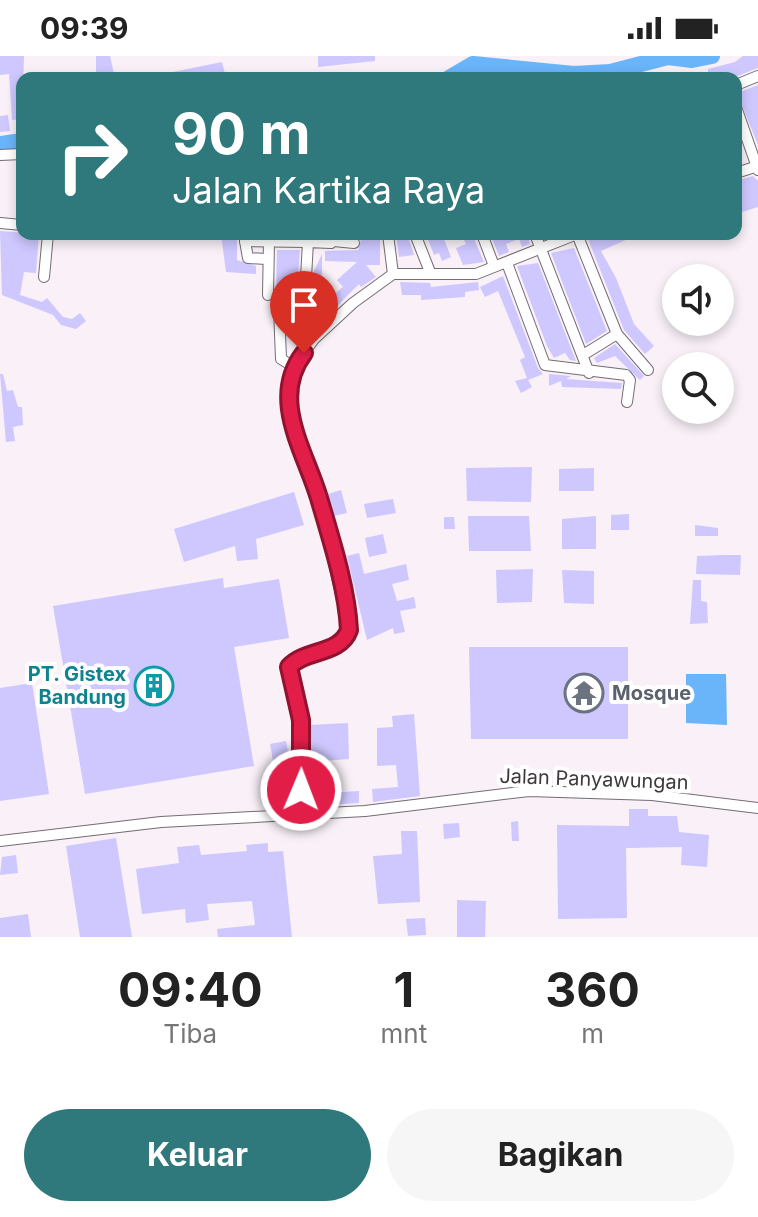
<!DOCTYPE html>
<html lang="id">
<head>
<meta charset="utf-8">
<style>
	body { margin:0; font-family:Inter,sans-serif; background:#f6f6f6; color:#222; height:100vh; display:flex; flex-direction:column; font-size:30px; white-space:nowrap }
	* { box-sizing:border-box; margin:0 }
	p { font-size:26px; color:#767676 }
	.icon { flex:none; width:44px; height:44px; fill:none; stroke:currentColor; stroke-width:2; stroke-linecap:round; stroke-linejoin:round }
	.map { position:relative; height:881px; overflow:hidden }
	.details { display:flex; flex-direction:column; background:#fff; flex:1 }
	.details>* { flex:none }
	.banner { position:absolute; left:16px; top:16px; width:726px; height:168px; border-radius:16px; box-shadow:0 4px 12px #0003; background:#2f787b; color:#fff; overflow:hidden }
	.controls { position:absolute; left:662px; top:208px; display:grid; gap:16px }
	.controls a { display:grid; place-items:center; width:72px; height:72px; border-radius:50%; background:#fff; box-shadow:0 4px 12px #0003; font-size:40px }
	.pin { position:absolute; display:grid; place-items:center; width:68px; height:68px; color:#fff; margin:-82px -34px; border-radius:50% 50% 50% 0; rotate:-45deg; box-shadow:0 0 8px #0007 }
	.pin .icon { rotate:45deg }
	.me { position:absolute; width:88px; margin:-44px; rotate:1deg; stroke-linejoin:round; filter:drop-shadow(0 0 6px #0008) }
	.turn { display:flex; align-items:center; gap:28px; height:168px; padding:0 24px; font-size:36px }
	.turn .icon { width:104px; height:104px; stroke-width:2.5 }
	.turn b { display:block; font-size:56px; line-height:68px }
	.eta { display:flex; justify-content:space-evenly; align-items:center; height:136px; text-align:center }
	.eta b { font-size:48px; font-weight:700; line-height:56px }
	.primary-button { display:flex; gap:16px; margin-top:auto; padding:16px 24px }
	.primary-button a { flex:1; height:92px; border-radius:48px; background:#2f787b; color:#fff; font-size:32px; font-weight:700; line-height:92px; text-align:center }
	.primary-button a+a { background:#f6f6f6; color:#222 }
	.status { display:flex; justify-content:space-between; align-items:center; height:56px; padding:0 40px; background:#fff; direction:ltr }
	.status svg { height:22px; fill:currentColor }
	.map>svg:first-child { display:block }
</style>
</head>
<body>
<div class="status"><b>09:39</b><svg viewBox="0 0 49 12"><path d="M0 12V9h3v3zM5 12V6h3v6zM10 12V3h3v9zM15 12V0h3v12zM26 1h20v11H26zM47 4h2v5h-2z"/></svg></div>
<div class="map">
<svg width="758" height="881" viewBox="0 0 758 881">
	<rect width="100%" height="100%" fill="#f9f0f8"/>
	<path fill="#6ab4fa" d="M686,618h40l1,51 -41,-2z"/>
	<g fill="none" stroke-linecap="round" stroke-linejoin="round">
		<g stroke="#6ab4fa" stroke-width="16">
			<path d="M449,22l24,-14 101,10 36,-2 58,-15 24,3 20,-4"/>
			<path d="M0,88l22,-3"/>
		</g>
	</g>
	<g fill="#cec8ff">
		<path d="M0,0h24l-2,63 -10,1 -3,-46 -9,1z"/>
		<path d="M96,0h14l5,22h-19z"/>
		<path d="M318,0h57v5l-57,6z"/>
		<path d="M743,0h15v12l-26,10 -24,-2v-7l27,-7z"/>
		<path d="M222,6l4,16h-68v-3z"/>
		<path d="M758,29v60l-21,-52z"/>
		<path d="M8,59l2,16 -10,1v-16z"/>
		<path d="M753,120l5,5v26l-19,6 -3,-24 6,-2 -3,-7z"/>
		<path d="M0,175l39,3 -3,39 -12,-1 -4,23 22,7 5,-4 16,19 9,2 8,-6 6,8 -10,8 -15,-4 -8,-10 -51,-20z"/>
		<path d="M221,178h12v6h4v20l19,6v8l-30,-2z"/>
		<path d="M347,178h33v31h-14l10,12 -15,10 -2,-3 -27,27 -7,-9 18,-15 -6,-7 20,-18 -32,-1v-10l33,-1 3,-11z"/>
		<path d="M396,178h11l7,21 -15,2z"/>
		<path d="M426,178h16l9,23 -9,4 -3,-8 -5,2z"/>
		<path d="M461,178h11l12,28 -21,3 -7,-17 10,-4z"/>
		<path d="M501,178h26l3,10 -8,3 -3,-8 -13,5 3,8 -10,4 -7,-18z"/>
		<path d="M586,178h53l-38,17 15,27 18,46 20,22 -9,8 -21,-24z"/>
		<path d="M574,192l33,83 -21,13 -35,-91z"/>
		<path d="M277,194h23l-3,41 -3,3 -18,-2z"/>
		<path d="M322,198v23l-4,9 -4,-1v-14z"/>
		<path d="M538,207l38,98 -6,-1 -5,-7 -11,5 -7,-12 -30,-80z"/>
		<path d="M503,220l35,92 5,6 -15,6 4,7 -11,6 -6,-12 12,-3 -7,-18 5,-3 -27,-66 -13,6 -5,-10z"/>
		<path d="M400,226l30,1 1,4 47,-5 1,8 -14,2v5l-44,3v-5h-19z"/>
		<path d="M615,288l29,32 -4,4 -25,-24 -18,7 -3,-5z"/>
		<path d="M0,318h3l4,17 6,-1 5,17h4l1,18 -10,2 2,14 -9,1z"/>
		<path d="M549,318l22,2 -5,3 56,4 -1,6 -59,-2 -1,-6 -12,5z"/>
		<path d="M532,411l-1,35 -64,-1 -1,-33z"/>
		<path d="M594,412v23h-35v-22z"/>
		<path d="M341,434l6,23 -14,3 -5,-22z"/>
		<path d="M294,436l10,33 -48,14 2,20 -21,2 -2,-15 -51,16 -10,-33z"/>
		<path d="M393,443l3,14 -29,5 -3,-14z"/>
		<path d="M629,458v16h-18v-15z"/>
		<path d="M468,460h61l2,35h-62z"/>
		<path d="M596,460v33h-34v-30z"/>
		<path d="M444,461h10l1,12h-11z"/>
		<path d="M695,469l23,3v8h-23z"/>
		<path d="M383,478l4,19 -18,4 -4,-19z"/>
		<path d="M359,497l5,21 42,-10 3,16 -17,4 5,17 17,-4 2,11 -16,3 5,21 -11,2 -1,-6 -26,12 -20,-84z"/>
		<path d="M723,499h18l-1,20 -44,-1 1,-18z"/>
		<path d="M533,513l-1,33 -35,1 -1,-33z"/>
		<path d="M562,514l32,1v33l-30,-1z"/>
		<path d="M223,522l1,10 55,-9 10,59 -55,9 20,119 -169,28 -32,-188z"/>
		<path d="M693,524h8v21l6,1 1,21 -18,1z"/>
		<path d="M469,591h159v92h-157z"/>
		<path d="M32,627l17,111 -49,7v-113z"/>
		<path d="M414,658l6,82 -47,6 -1,-13 26,-2 -2,-22 -19,1v-38l16,-1 -1,-11z"/>
		<path d="M348,667l1,36 -40,3v-37z"/>
		<path d="M286,685l3,16 -16,4 -3,-17z"/>
		<path d="M326,727v11l-18,1v-11z"/>
		<path d="M359,735v12l-31,2 -1,-12z"/>
		<path d="M629,753h19v7h29l2,16 30,3 -2,32 -26,-2 1,-18 -56,1 1,70 -69,1 -1,-94 72,1z"/>
		<path d="M518,765l1,20h-7l-1,-19z"/>
		<path d="M459,767l1,14 -16,2 -1,-15z"/>
		<path d="M401,775h16l3,71 -42,2 -5,-48 29,-2z"/>
		<path d="M116,782l16,99h-52l-14,-91z"/>
		<path d="M268,787v9l15,-1 9,86h-74l-1,-8 38,-4 -3,-24 -45,3 2,16 -23,3 -1,-14 -43,5 -6,-45 43,-6 -2,-16 22,-2 2,10 46,-4 -1,-6z"/>
		<path d="M16,799l2,18 -18,2 2,-18z"/>
		<path d="M457,844l29,1 -1,36h-28z"/>
		<path d="M28,858l3,23h-31v-19z"/>
		<path d="M425,862l1,17 -18,1 -2,-17z"/>
	</g>
	<g fill="none" stroke-linecap="round" stroke-linejoin="round">
		<g stroke="#746c73" stroke-width="12">
			<g id="minor">
				<path d="M736,29l22,-9"/>
				<path d="M736,51l22,63"/>
				<path d="M0,99l22,-1"/>
				<path d="M736,117l22,-7"/>
				<path d="M0,167l22,2"/>
				<path d="M245,178v7l63,1"/>
				<path d="M388,178l5,40"/>
				<path d="M415,178l15,38"/>
				<path d="M482,178l12,32"/>
				<path d="M535,178l54,139"/>
				<path d="M577,178l40,100 -34,21"/>
				<path d="M245,185l3,17 18,1"/>
				<path d="M334,185l20,2"/>
				<path d="M507,207l38,102 81,10 4,5 -3,22"/>
				<path d="M44,221l4,-43"/>
				<path d="M268,239l1,-54"/>
				<path d="M617,278l31,36"/>
				<path d="M294,311l-13,-8 -2,-51 8,-6h10l8,-7 3,-53 23,1 5,-9"/>
				<path d="M300,760l1,-96 -12,-53c16,-18 52,-12 60,-37l-30,-133 -29,-76 4,-54 20,-28 39,-36 40,-29h83l101,-40"/>
				<path d="M0,785l161,-19 204,-11 164,-20 123,4 106,13"/>
			</g>
		</g>
		<use href="#minor" stroke="#fff" stroke-width="10"/>
	</g>
	<g fill="none" stroke-linecap="round" stroke-linejoin="round">
		<g stroke="#92132f" stroke-width="20">
			<path id="route" d="M301,734v-70l-12,-53c16,-18 51,-12 60,-37 -2,-42 -18,-91 -30,-132 -14,-47 -50,-99 -15,-145"/>
		</g>
		<use href="#route" stroke="#e11d48" stroke-width="14"/>
	</g>
	<defs>
		<g id="building-ring" transform="scale(2)"><circle r="9.5" fill="#fff" stroke="#0f9aa8" stroke-width="1.5"/><path d="M-4-6H4V6H1V3H-1V6H-4ZM-2.5-4.3h1.7v1.8h-1.7ZM.8-4.3h1.7v1.8H.8ZM-2.5-1h1.7V.8h-1.7ZM.8-1h1.7V.8H.8Z" fill="#0f9aa8"/></g>
		<g id="temple-ring" transform="scale(2)"><circle r="9.5" fill="#fff" stroke="#6b7280" stroke-width="1.5"/><path d="M0-6L5-2H3V0L6.5 2.5H4V6H1.5V3h-3V6H-4V2.5H-6.5L-3 0V-2H-5Z" fill="#6b7280"/></g>
	</defs>
	<g fill-rule="evenodd">
		<use href="#building-ring" x="154" y="630"/>
		<use href="#temple-ring" x="584" y="637"/>
	</g>
	<g text-anchor="middle" stroke-width="8" stroke-linejoin="round" paint-order="stroke">
		<g font-size="20" font-weight="bold" fill="#0d838f" stroke="#fff" text-anchor="end">
			<text x="126" y="625">PT. Gistex<tspan x="126" dy="23">Bandung</tspan></text>
		</g>
		<g font-size="20" font-weight="bold" fill="#5b616d" stroke="#fff" text-anchor="start">
			<text x="612" y="644">Mosque</text>
		</g>
		<g font-size="20" fill="#3d393d" stroke="#fff">
			<text transform="translate(594 723) rotate(2)" y="7">Jalan Panyawungan</text>
		</g>
	</g>
</svg>
<div class="controls">
<a><svg class="icon" aria-label="sound" viewBox="0 0 24 24"><path d="M4 9h4l5-4v14l-5-4H4zM17 9q2 3 0 6"/></svg></a>
<a><svg class="icon" aria-label="search" viewBox="0 0 24 24"><circle cx="10" cy="10" r="6"/><path d="M15 15l6 6"/></svg></a>
</div>
<div class="pin" style="left:304px;top:297px;background:#d93025"><svg class="icon" aria-label="arrive" viewBox="0 0 24 24"><path d="M6 21V4h12l-3 4 3 4H6"/></svg></div>
<svg class="me" style="left:301px;top:734px" viewBox="-20 -20 40 40"><circle r="17" fill="#e11d48" stroke="#fff" stroke-width="3"/><path d="M0-11L8 9 0 5-8 9z" fill="#fff"/></svg>
<div class="banner">
<div class="turn"><svg class="icon" aria-label="right" viewBox="0 0 24 24"><path d="M7 20v-9h11M14 6l5 5-5 5"/></svg><div><b>90 m</b>Jalan Kartika Raya</div></div>
</div>
</div>
<section class="details">
<div class="eta">
<div><b>09:40</b><p>Tiba</p></div>
<div><b>1</b><p>mnt</p></div>
<div><b>360</b><p>m</p></div>
</div>
<div class="primary-button"><a>Keluar</a><a>Bagikan</a></div>
</section>
</body>
</html>
